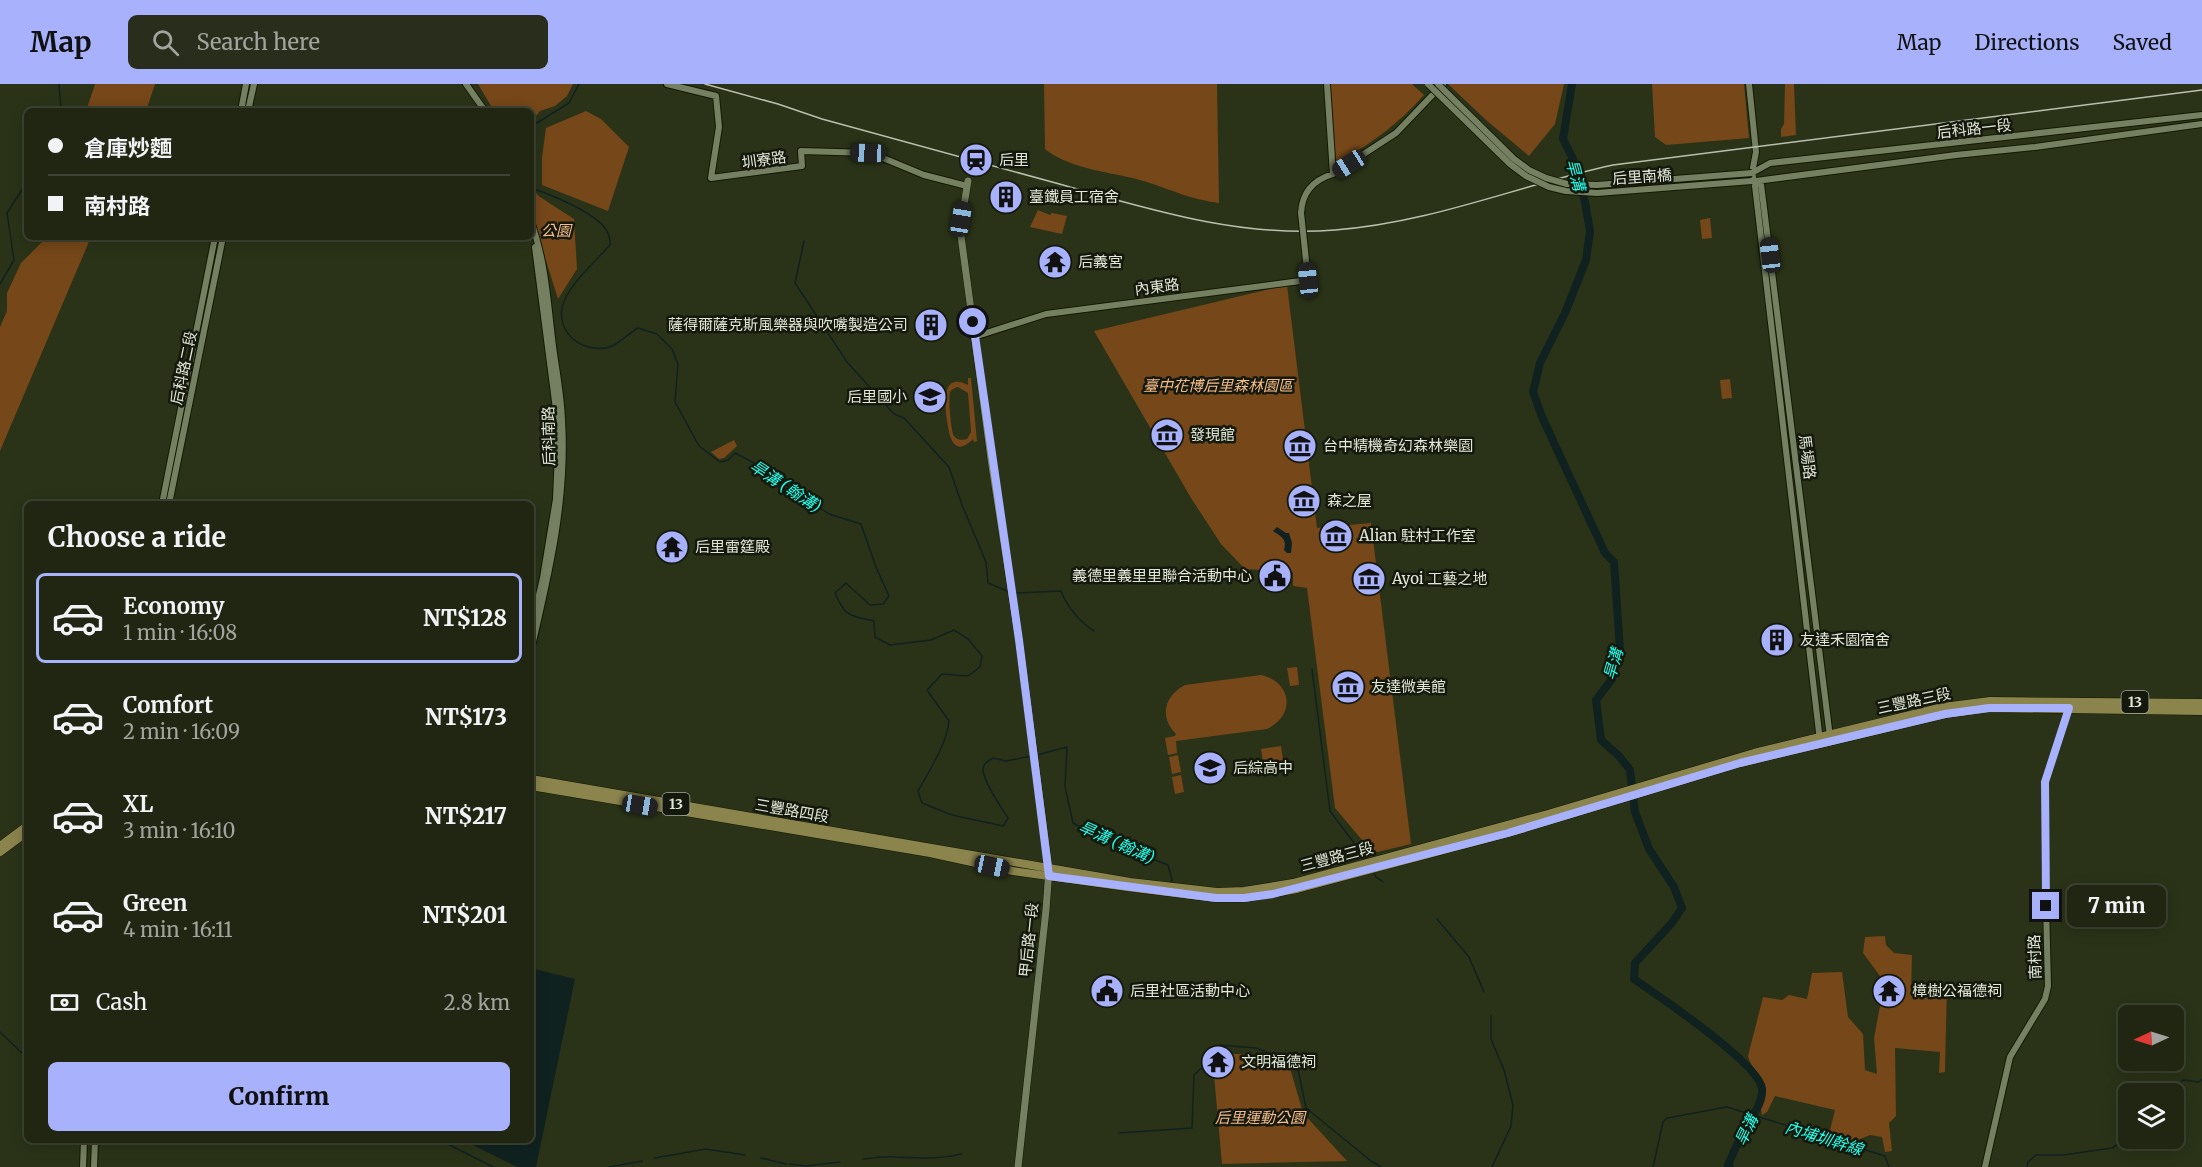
<!DOCTYPE html>
<meta charset="utf-8">
<style>
body{margin:0;font-family:Merriweather,"Noto Sans TC",serif;background:#282e1b;color:#f1f3f6;height:100vh;display:flex;flex-direction:column;font-size:22px;white-space:nowrap}
*{box-sizing:border-box;margin:0}
p{font-size:20px;color:#a2a59f}
.icon{flex:none;width:33px;height:33px;fill:none;stroke:currentColor;stroke-width:2;stroke-linecap:round;stroke-linejoin:round}
.map{position:relative;flex:1;overflow:hidden}
.drawer{position:absolute;left:24px;top:417px;width:510px;height:642px;display:flex;flex-direction:column;background:#202612;border-radius:9px;box-shadow:0 3px 15px #0003,0 0 0 2px #3d4332}
.drawer>*{flex:none}
.banner{position:absolute;left:24px;top:24px;width:510px;height:132px;border-radius:9px;box-shadow:0 3px 15px #0003,0 0 0 2px #3d4332;display:grid;align-content:center;height:132px;padding:0 24px;background:#202612}
.needle{width:39px;rotate:266deg}
.fabs{position:absolute;left:2118px;top:921px;display:grid;gap:12px}
.fabs a{display:grid;place-items:center;width:66px;height:66px;border-radius:9px;background:#202612;box-shadow:0 3px 15px #0003,0 0 0 2px #3d4332;font-size:30px}
.end{position:absolute;width:27px;height:27px;margin:-14px;border:8px solid #a7b1fc;background:#111;box-shadow:0 0 0 3px #111}
.from{border-radius:50%}
.bubble{position:absolute;height:42px;border-radius:9px;background:#202612;box-shadow:0 3px 15px #0003,0 0 0 2px #3d4332;font-size:20px;font-weight:800;line-height:42px;text-align:center}
.car{position:absolute;width:18px;height:36px;margin:-18px -9px;border-radius:8px;box-shadow:0 0 4px 2px #0007;background:linear-gradient(#222 24%,#8ab4d8 0 40%,#222 0 76%,#8ab4d8 0 86%,#222 0)}
.banner b{display:flex;align-items:center;gap:21px;height:57px;font-size:22px}
.banner b+b{border-top:2px solid #3d4332}
.banner i{width:15px;height:15px;background:#f1f3f6}
ul{padding:0;list-style:none}
li{display:flex;align-items:center;gap:18px;height:90px;margin:0 12px 9px;padding:0 12px;border:3px solid transparent;border-radius:9px}
li div{flex:1}
li b{display:block;font-size:22px}
li em{font-style:normal;font-weight:800}
li.current{border-color:#a7b1fc}
li>.icon{width:54px;height:54px;stroke-width:1.5}
h2{padding:0 24px;font-size:27px;line-height:72px}
.pay{display:flex;align-items:center;gap:15px;height:66px;padding:0 24px;font-size:22px}
.pay p{margin-inline-start:auto}
.primary-button{display:flex;gap:12px;margin-top:auto;padding:12px 24px}
.primary-button a{flex:1;height:69px;border-radius:9px;background:#a7b1fc;color:#111;font-size:24px;font-weight:800;line-height:69px;text-align:center}
header{display:flex;align-items:center;gap:36px;box-sizing:border-box;height:84px;padding:0 30px;background:#a7b1fc;color:#111}
header strong{font-size:28px}
nav{display:flex;gap:33px;margin-inline-start:auto;font-size:21px}
.search{width:420px;height:54px;background:#282e1b;display:flex;align-items:center;gap:15px;box-sizing:border-box;padding:0 21px;border-radius:9px;color:#a2a59f;font-size:22px}
.map>svg:first-child{display:block}
.green{fill:#754719;fill-rule:evenodd}
.water{fill:#102220}
.lines{fill:none;stroke-linecap:round;stroke-linejoin:round}
.stream{stroke:#102220;stroke-width:1.5}
.river{stroke:#102220;stroke-width:8}
.tertiary-casing{stroke:#131a02;stroke-width:8}
.secondary-casing{stroke:#131a02;stroke-width:8}
.primary-casing{stroke:#131a02;stroke-width:9}
.tertiary{stroke:#758062;stroke-width:6}
.secondary{stroke:#758062;stroke-width:7}
.primary{stroke:#8c844d;stroke-width:8}
.rail{stroke:#b9c1ae;stroke-width:1.5}
.tertiary-bridge-casing{stroke:#131a02;stroke-width:8;stroke-linecap:butt}
.tertiary-bridge{stroke:#758062;stroke-width:6}
.route{stroke:#a7b1fc;stroke-width:8}
.labels{text-anchor:middle;stroke-width:5;stroke-linejoin:round;paint-order:stroke}
.shield{fill:#15190d;stroke:#a3a99a;stroke-width:1.5}
.shield-label{font-size:14px;font-weight:bold;fill:#e0e7d6}
.street-label{font-size:15px;fill:#e0e7d6;stroke:#15190d}
.poi-label{font-size:15px;fill:#e0e7d6;stroke:#15190d;text-anchor:start}
.park-label{font-size:15px;font-style:italic;fill:#f7bd8a;stroke:#15190d}
.water-label{font-size:16px;font-style:italic;fill:#1bffed;stroke:#15190d}
</style>
<header>
<strong>Map</strong>
<div class="search"><svg class="icon" aria-label="search" viewBox="0 0 24 24"><circle cx="10" cy="10" r="6"/><path d="M15 15l6 6"/></svg>Search here</div>
<nav><a>Map</a><a>Directions</a><a>Saved</a></nav>
</header>
<div class="map">
<svg width="2202" height="1083" viewBox="0 0 2202 1083">
<rect width="100%" height="100%" fill="#2a3318"/>
<path class="green" d="M95,0H155L146,27H86Z
M478,0H573L567,12L555,22L540,27L531,38V27H494Z
M1044,0H1217L1219,119C1193,116 1171,106 1147,98C1115,88 1070,86 1045,65Z
M1330,0H1412L1424,11C1398,41 1369,60 1336,81Z
M1448,0H1564L1555,40L1529,72L1486,36Z
M1652,0H1744L1749,54L1666,61L1655,53Z
M1785,0H1794L1796,51L1781,53V45L1784,40Z
M586,27L601,35L629,63L608,127L542,101V73L546,44Z
M531,104L540,113L574,135L577,185L558,215L531,129Z
M1038,126L1050,131L1052,129L1067,132L1062,150L1030,143Z
M1710,134L1712,154L1702,155L1700,136Z
M47,153H91L0,367V243L7,227V209L21,179Z
M1287,201L1317,444L1371,439L1411,760L1373,769L1335,724L1307,504L1293,502V488L1245,485L1221,460L1191,414L1094,247Z
M968,294H971L977,357L974,358L973,355C950,378 948,343 946,329C945,313 944,289 968,301ZM958,303L968,309L971,348L967,355C962,356 958,357 954,352C951,348 948,313 950,308C952,305 955,304 958,303Z
M1730,295L1732,314L1722,315L1720,296Z
M734,356L737,362L724,374L719,375L711,368Z
M1297,583L1299,601L1290,602L1287,584Z
M1261,591C1292,598 1296,631 1267,645L1176,657L1177,669L1168,671L1165,654L1175,652L1176,650C1159,633 1164,612 1185,601Z
M1281,662L1284,682L1264,684L1261,665Z
M1178,671L1181,688L1172,690L1169,673Z
M1181,691L1184,708L1175,710L1172,693Z
M1885,852L1886,861L1894,869L1912,871L1911,911L1947,900L1945,988L1939,989L1940,968L1895,964L1896,1032L1889,1039L1892,1067L1885,1068L1882,1053L1870,1051L1853,1058L1829,1050L1835,1026L1775,1012L1767,1028L1762,1031L1759,1013L1766,1008C1766,993 1751,986 1748,972L1763,913L1782,916L1789,911L1807,915L1812,889L1842,888L1848,933L1863,950L1865,986L1877,990L1874,954L1880,922L1896,915L1895,908L1891,907L1863,869L1865,853Z
M1217,970C1246,970 1264,968 1290,984L1303,1029L1347,1077L1222,1080L1213,980Z"/>
<path class="water" d="M1277,443L1286,449H1289L1292,459L1291,469H1287L1284,466C1287,455 1282,453 1273,447Z
M531,884L575,895L536,1083H517L463,1056H531Z"/>
<g class="lines">
<path class="stream" d="M59,0L61,27
M531,55L532,42L569,19L579,0
M531,100L532,104C551,111 604,131 609,152C610,155 610,158 610,161C595,178 575,195 565,215C551,245 581,271 610,263C619,260 629,249 638,244L657,250L672,265L678,280L675,318L699,362L720,378L728,376L735,369L754,379L829,430L861,440L876,483L889,512L883,520L870,521L846,499L835,509C845,533 850,532 874,537L875,553L890,561L931,556L954,546L968,555L982,572L980,583L968,592L942,590L927,606L949,637C946,662 930,685 918,707L922,719L952,731L1003,742L1008,734C1001,723 982,696 983,684C984,679 989,676 993,674L1006,677L1032,672
M804,157L795,199L847,278L894,330L904,334L949,383L962,421L986,478L988,499L1007,507
M0,200L14,176L7,129L27,98
M1015,509L1061,507C1067,523 1080,538 1094,547
M1312,585L1330,727L1366,775
M1037,671L1067,663L1065,703L1073,739L1113,760L1168,781L1172,796L1170,799
M1373,787L1376,793L1383,798
M1437,835L1469,873L1484,908
M1491,932V955L1504,986L1513,1021L1511,1042L1492,1083
M0,948L27,974
M2174,1023L2176,1018L2177,1001L2183,996L2199,998L2202,995
M1119,1049L1192,1044L1194,991L1216,970L1220,961L1256,964L1297,980L1306,1024L1371,1077L1381,1083
M440,1056L493,1083
M655,1074L706,1065L745,1071
M761,1074L786,1080
M863,1075C874,1074 885,1072 896,1073C921,1074 937,1076 961,1070
M790,1080L805,1082L840,1078
M609,1083L642,1077
M1653,1083L1663,1038L1667,1034L1727,1023L1885,1072L1889,1083
M2027,1083L2028,1078L2036,1071H2063L2112,1064L2128,1054"/>
<path class="river" d="M1572,0L1563,55L1573,75L1585,118L1590,147L1586,176L1565,229L1540,279L1533,308L1542,333L1605,469L1614,478L1620,566L1612,595L1596,616L1601,656L1619,672L1630,686L1635,728L1649,765L1674,803L1682,824L1671,840L1635,879L1634,895C1657,911 1760,980 1762,1005C1763,1021 1750,1034 1743,1047C1738,1058 1733,1070 1728,1081L1730,1083"/>
<defs>
<path id="tertiary" d="M466,0L485,27
M667,0L716,12L719,43L711,94L802,82L801,67L871,69L924,91L967,102
M1327,0L1333,90
M1749,0L1756,68L1752,89L1755,102L1820,657
M241,27L246,0
M248,27L254,0
M1752,89L1770,79L2202,31
M1752,97L1761,100L1830,653
M1756,97L1956,71L2035,63L2202,40
M1301,129C1302,108 1313,96 1333,90L1396,49L1443,0
M531,137C545,177 547,212 552,254C555,281 561,308 562,336C567,414 549,490 531,566
M974,253L1046,230L1308,196L1304,157
M162,420L215,153
M169,420L223,153
M531,545L543,494L556,415L558,368L556,325L535,163
M83,1083L84,1056
M94,1083L95,1056
M1985,1083L2010,973L2045,915L2048,902L2045,780V698L2069,624"/>
<path id="secondary" d="M968,97L961,139V152L992,382L1019,556L1049,785L1046,826L1018,1083"/>
<path id="primary" d="M531,695L1130,798L1217,808L1244,807L1293,799L1548,730L1754,669L1943,623L1990,617L2202,619
M531,702L930,769L1013,787L1127,803L1216,814H1244L1297,805L1508,749L1740,679L1945,630L1989,624L2202,627
M0,762L27,742
M0,768L27,748"/>
</defs>
<use href="#tertiary" class="tertiary-casing"/>
<use href="#secondary" class="secondary-casing"/>
<use href="#primary" class="primary-casing"/>
<use href="#tertiary" class="tertiary"/>
<use href="#secondary" class="secondary"/>
<use href="#primary" class="primary"/>
<path class="rail" d="M705,0L778,20L822,35C902,57 982,79 1063,101C1152,126 1242,154 1335,146C1431,139 1520,101 1613,81L2202,6"/>
<defs>
<path id="tertiary-bridge" d="M1428,0L1510,80L1526,92L1549,103L1566,107L1597,109L1752,97
M1438,0L1514,75L1529,86L1546,94L1567,100L1597,101L1752,89
M1301,129L1304,157"/>
</defs>
<use href="#tertiary-bridge" class="tertiary-bridge-casing"/>
<use href="#tertiary-bridge" class="tertiary-bridge"/>
</g>
<g class="lines">
<path class="route" d="M973,238L1019,556L1049,792L1216,814H1244L1273,810L1508,749L1740,679L1945,630L1989,624H2069L2045,698L2046,822"/>
</g>
<defs>
<symbol id="station-disc" viewBox="-11 -11 22 22"><circle r="9.5" fill="#a7b1fc" stroke="#15190d"/><path d="M-3-6H3Q5-6 5-4V2Q5 4 3 4L4.5 6H3L1.5 4h-3L-3 6H-4.5L-3 4Q-5 4-5 2V-4Q-5-6-3-6ZM-3.5-4v3h7v-3ZM-3.5 1v1.5H-2V1ZM2 1v1.5H3.5V1Z" fill="#111"/></symbol>
<symbol id="building-disc" viewBox="-11 -11 22 22"><circle r="9.5" fill="#a7b1fc" stroke="#15190d"/><path d="M-4-6H4V6H1V3H-1V6H-4ZM-2.5-4.3h1.7v1.8h-1.7ZM.8-4.3h1.7v1.8H.8ZM-2.5-1h1.7V.8h-1.7ZM.8-1h1.7V.8H.8Z" fill="#111"/></symbol>
<symbol id="temple-disc" viewBox="-11 -11 22 22"><circle r="9.5" fill="#a7b1fc" stroke="#15190d"/><path d="M0-6L5-2H3V0L6.5 2.5H4V6H1.5V3h-3V6H-4V2.5H-6.5L-3 0V-2H-5Z" fill="#111"/></symbol>
<symbol id="school-disc" viewBox="-11 -11 22 22"><circle r="9.5" fill="#a7b1fc" stroke="#15190d"/><path d="M0-5L7-2L0 1L-7-2ZM-4 1L0 2.5L4 1V4Q0 6-4 4Z" fill="#111"/></symbol>
<symbol id="museum-disc" viewBox="-11 -11 22 22"><circle r="9.5" fill="#a7b1fc" stroke="#15190d"/><path d="M0-6L6-3V-2H-6V-3ZM-5-1h2V3h-2ZM-1-1h2V3h-2ZM3-1h2V3H3ZM-6 4H6V6H-6Z" fill="#111"/></symbol>
<symbol id="civic-disc" viewBox="-11 -11 22 22"><circle r="9.5" fill="#a7b1fc" stroke="#15190d"/><path d="M-.6-6.5H3V-4.5H.6V-3L4-1V1h2V6H-6V1h2V-1L-.6-3ZM-1.2 2.5V6h2.4V2.5Z" fill="#111"/></symbol>
</defs>
<g fill-rule="evenodd">
<use href="#station-disc" x="957" y="57" width="38" height="38"/>
<use href="#building-disc" x="987" y="94" width="38" height="38"/>
<use href="#temple-disc" x="1036" y="159" width="38" height="38"/>
<use href="#building-disc" x="912" y="222" width="38" height="38"/>
<use href="#school-disc" x="911" y="294" width="38" height="38"/>
<use href="#museum-disc" x="1148" y="332" width="38" height="38"/>
<use href="#museum-disc" x="1281" y="343" width="38" height="38"/>
<use href="#museum-disc" x="1285" y="398" width="38" height="38"/>
<use href="#museum-disc" x="1317" y="433" width="38" height="38"/>
<use href="#temple-disc" x="653" y="444" width="38" height="38"/>
<use href="#civic-disc" x="1256" y="473" width="38" height="38"/>
<use href="#museum-disc" x="1350" y="476" width="38" height="38"/>
<use href="#building-disc" x="1758" y="537" width="38" height="38"/>
<use href="#museum-disc" x="1329" y="584" width="38" height="38"/>
<use href="#school-disc" x="1191" y="665" width="38" height="38"/>
<use href="#civic-disc" x="1088" y="888" width="38" height="38"/>
<use href="#temple-disc" x="1870" y="888" width="38" height="38"/>
<use href="#temple-disc" x="1199" y="959" width="38" height="38"/>
</g>
<g class="labels">
<g class="shield">
<rect x="2121.5" y="607" width="27" height="22" rx="4.5"/>
<rect x="662.5" y="709" width="27" height="22" rx="4.5"/>
</g>
<g class="shield-label">
<text x="2135" y="623">13</text>
<text x="676" y="725">13</text>
</g>
<g class="street-label">
<text transform="translate(1974 45) rotate(-6)" y="5">后科路一段</text>
<text transform="translate(764 76) rotate(-8)" y="5">圳寮路</text>
<text transform="translate(1642 93) rotate(-4)" y="5">后里南橋</text>
<text transform="translate(1157 203) rotate(-7)" y="5">內東路</text>
<text transform="translate(184 284) rotate(-78)" y="5">后科路二段</text>
<text transform="translate(549 352) rotate(-91)" y="5">后科南路</text>
<text transform="translate(1807 373) rotate(83)" y="5">馬場路</text>
<text transform="translate(1914 617) rotate(-12)" y="5">三豐路三段</text>
<text transform="translate(792 727) rotate(10)" y="5">三豐路四段</text>
<text transform="translate(1337 773) rotate(-15)" y="5">三豐路三段</text>
<text transform="translate(1029 856) rotate(-84)" y="5">甲后路一段</text>
<text transform="translate(2035 873) rotate(-92)" y="5">南村路</text>
</g>
<g class="poi-label">
<text x="999" y="81">后里</text>
<text x="1029" y="118">臺鐵員工宿舍</text>
<text x="1078" y="183">后義宮</text>
<text x="908" y="246" text-anchor="end">薩得爾薩克斯風樂器與吹嘴製造公司</text>
<text x="907" y="318" text-anchor="end">后里國小</text>
<text x="1190" y="356">發現館</text>
<text x="1323" y="367">台中精機奇幻森林樂園</text>
<text x="1327" y="422">森之屋</text>
<text x="1359" y="457">Alian 駐村工作室</text>
<text x="695" y="468">后里雷筳殿</text>
<text x="1252" y="497" text-anchor="end">義德里義里里聯合活動中心</text>
<text x="1392" y="500">Ayoi 工藝之地</text>
<text x="1800" y="561">友達禾園宿舍</text>
<text x="1371" y="608">友達微美館</text>
<text x="1233" y="689">后綜高中</text>
<text x="1130" y="912">后里社區活動中心</text>
<text x="1912" y="912">樟樹公福德祠</text>
<text x="1241" y="983">文明福德祠</text>
</g>
<g class="park-label">
<text x="556" y="152">公園</text>
<text x="1218" y="307">臺中花博后里森林園區</text>
<text x="1260" y="1039">后里運動公園</text>
</g>
<g class="water-label">
<text transform="translate(1576 91) rotate(75)" y="6">旱溝</text>
<text transform="translate(786 402) rotate(33)" y="6">旱溝 (翰溝)</text>
<text transform="translate(1613 580) rotate(-74)" y="6">旱溝</text>
<text transform="translate(1117 758) rotate(24)" y="6">旱溝 (翰溝)</text>
<text transform="translate(1746 1046) rotate(-64)" y="6">旱溝</text>
<text transform="translate(1824 1054) rotate(17)" y="6">內埔圳幹線</text>
</g>
</g>
</svg>
<div class="fabs">
<a><svg class="needle" viewBox="-14 -14 28 28"><path d="M0-13l5 13h-10z" fill="#e53935"/><path d="M0 13l5-13h-10z" fill="#a2a59f"/></svg></a>
<a><svg class="icon" aria-label="layers" viewBox="0 0 24 24"><path d="M12 4l9 5-9 5-9-5zM3 14l9 5 9-5"/></svg></a>
</div>
<i class="end from" style="left:973px;top:238px"></i>
<i class="end" style="left:2046px;top:822px"></i>
<div class="bubble" style="left:2067px;top:801px;width:99px">7 min</div>
<i class="car" style="left:868px;top:69px;rotate:272deg"></i>
<i class="car" style="left:1349px;top:80px;rotate:238deg"></i>
<i class="car" style="left:961px;top:135px;rotate:9deg"></i>
<i class="car" style="left:1770px;top:171px;rotate:353deg"></i>
<i class="car" style="left:1308px;top:196px;rotate:354deg"></i>
<i class="car" style="left:640px;top:721px;rotate:99deg"></i>
<i class="car" style="left:992px;top:782px;rotate:102deg"></i>
<div class="banner">
<b><i class="from"></i>倉庫炒麵</b>
<b><i></i>南村路</b>
</div>
<section class="drawer">
<h2>Choose a ride</h2>
<ul>
<li class="current"><svg class="icon" aria-label="car" viewBox="0 0 24 24"><path d="M5 17H2v-5l4-1 3-4h7l3 4 3 1v5h-3M9 17h6M6 11h13"/><circle cx="7" cy="17" r="2"/><circle cx="17" cy="17" r="2"/></svg><div><b>Economy</b><p>1 min · 16:08</p></div><em>NT$128</em></li>
<li><svg class="icon" aria-label="car" viewBox="0 0 24 24"><path d="M5 17H2v-5l4-1 3-4h7l3 4 3 1v5h-3M9 17h6M6 11h13"/><circle cx="7" cy="17" r="2"/><circle cx="17" cy="17" r="2"/></svg><div><b>Comfort</b><p>2 min · 16:09</p></div><em>NT$173</em></li>
<li><svg class="icon" aria-label="car" viewBox="0 0 24 24"><path d="M5 17H2v-5l4-1 3-4h7l3 4 3 1v5h-3M9 17h6M6 11h13"/><circle cx="7" cy="17" r="2"/><circle cx="17" cy="17" r="2"/></svg><div><b>XL</b><p>3 min · 16:10</p></div><em>NT$217</em></li>
<li><svg class="icon" aria-label="car" viewBox="0 0 24 24"><path d="M5 17H2v-5l4-1 3-4h7l3 4 3 1v5h-3M9 17h6M6 11h13"/><circle cx="7" cy="17" r="2"/><circle cx="17" cy="17" r="2"/></svg><div><b>Green</b><p>4 min · 16:11</p></div><em>NT$201</em></li>
</ul>
<div class="pay"><svg class="icon" aria-label="cash" viewBox="0 0 24 24"><path d="M3 7h18v10H3z"/><circle cx="12" cy="12" r="2"/></svg>Cash<p>2.8 km</p></div>
<div class="primary-button"><a>Confirm</a></div>
</section>
</div>
